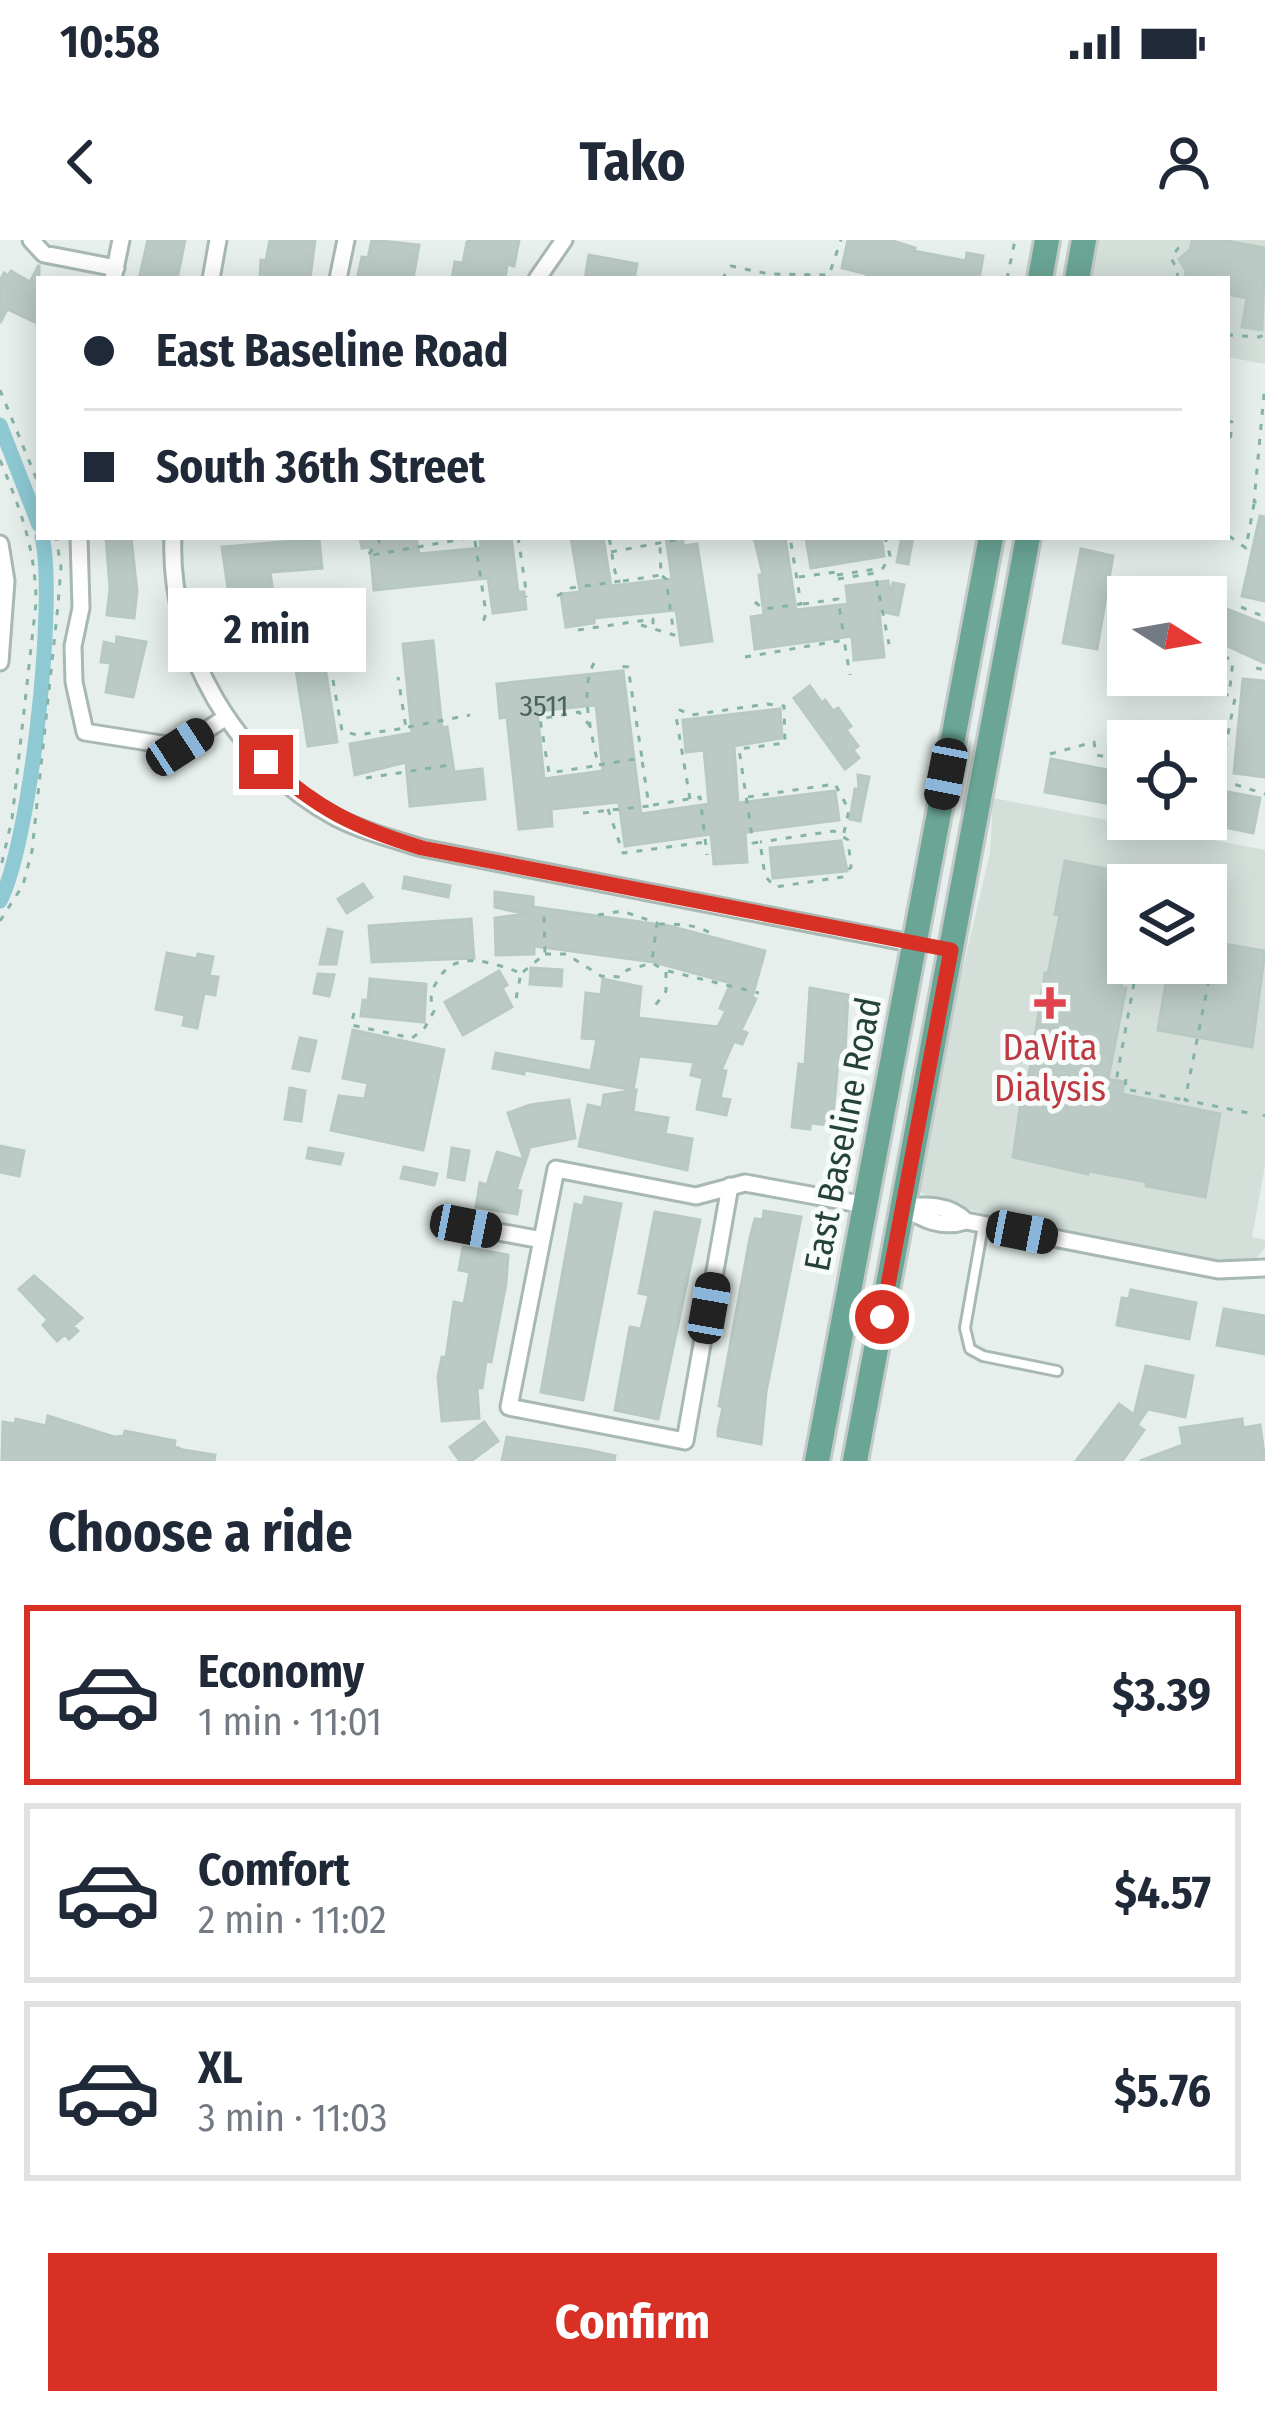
<!DOCTYPE html>
<meta charset="utf-8">
<style>
body{margin:0;font-family:"Fira Sans Condensed",sans-serif;background:#f6f6f7;color:#1f2937;height:100vh;display:flex;flex-direction:column;font-size:45px;white-space:nowrap}
*{box-sizing:border-box;margin:0}
p{font-size:39px;color:#747a83}
.icon{flex:none;width:66px;height:66px;fill:none;stroke:currentColor;stroke-width:2;stroke-linecap:round;stroke-linejoin:round}
.map{position:relative;height:1221px;overflow:hidden}
.panel{display:flex;flex-direction:column;background:#fff;flex:1}
.panel>*{flex:none}
.banner{position:absolute;left:36px;top:36px;width:1194px;height:264px;border-radius:0px;box-shadow:0 6px 30px #0003;display:grid;align-content:center;height:264px;padding:0 48px;background:#fff}
.needle{width:78px;rotate:101deg}
.tools{position:absolute;left:1107px;top:336px;display:grid;gap:24px}
.tools a{display:grid;place-items:center;width:120px;height:120px;border-radius:0px;background:#fff;box-shadow:0 6px 30px #0003;font-size:60px}
.end{position:absolute;width:54px;height:54px;margin:-27px;border:15px solid #d93025;background:#fff;box-shadow:0 0 0 6px #fff}
.from{border-radius:50%}
.bubble{position:absolute;height:84px;border-radius:0px;background:#fff;box-shadow:0 6px 30px #0003;font-size:39px;font-weight:700;line-height:84px;text-align:center}
.car{position:absolute;width:36px;height:72px;margin:-36px -18px;border-radius:15px;box-shadow:0 0 9px 3px #0007;background:linear-gradient(#222 24%,#8ab4d8 0 40%,#222 0 76%,#8ab4d8 0 86%,#222 0)}
.banner b{display:flex;align-items:center;gap:42px;height:114px;font-size:45px}
.banner b+b{border-top:3px solid #e0e1e3}
.banner i{width:30px;height:30px;background:#1f2937}
ul{padding:0;list-style:none}
li{display:flex;align-items:center;gap:36px;height:180px;margin:0 24px 18px;padding:0 24px;border:6px solid #e0e1e3;border-radius:0px}
li div{flex:1}
li b{display:block;font-size:45px}
li em{font-style:normal;font-weight:700}
li.selected{border-color:#d93025}
li>.icon{width:108px;height:108px;stroke-width:1.5}
h2{padding:0 48px;font-size:54px;line-height:144px}
.primary-button{display:flex;gap:24px;margin-top:auto;padding:24px 48px}
.primary-button a{flex:1;height:138px;border-radius:0px;background:#d93025;color:#fff;font-size:48px;font-weight:700;line-height:138px;text-align:center}
.status{display:flex;justify-content:space-between;align-items:center;height:84px;padding:0 60px;background:#fff;direction:ltr}
.status svg{height:33px;fill:currentColor}
header{display:flex;justify-content:space-between;align-items:center;height:156px;padding:0 48px;background:#fff;font-size:54px;font-weight:700}
.map>svg:first-child{display:block}
.built{fill:#d4dfda;fill-rule:evenodd}
.lines{fill:none;stroke-linecap:round;stroke-linejoin:round}
.canal{stroke:#8ec9d4;stroke-width:15}
.building{fill:#bbcac4;stroke:#b8c9c2;stroke-width:3;fill-rule:evenodd}
.service-casing{stroke:#a8b8b2;stroke-width:14}
.minor-casing{stroke:#a8b8b2;stroke-width:21}
.primary-casing{stroke:#c2cac8;stroke-width:30}
.path{stroke:#86b3a5;stroke-width:3;stroke-dasharray:6 9;stroke-linecap:butt}
.service{stroke:#fff;stroke-width:8}
.minor{stroke:#fff;stroke-width:15}
.primary{stroke:#6aa596;stroke-width:24}
.route{stroke:#d93025;stroke-width:15}
.health-dot{fill:#e0444e;stroke:#f7fbf9;stroke-width:4.5}
.labels{text-anchor:middle;stroke-width:10;stroke-linejoin:round;paint-order:stroke}
.number-label{font-size:30px;fill:#4a645c}
.health-label{font-size:36px;fill:#be3a42;stroke:#f7fbf9}
.street-label{font-size:36px;fill:#24423a;stroke:#f7fbf9}
</style>
<div class="status"><b>10:58</b><svg viewBox="0 0 49 12"><path d="M0 12V9h3v3zM5 12V6h3v6zM10 12V3h3v9zM15 12V0h3v12zM26 1h20v11H26zM47 4h2v5h-2z"/></svg></div>
<header><svg class="icon" aria-label="back" viewBox="0 0 24 24"><path d="M15 5l-7 7 7 7"/></svg>Tako<svg class="icon" aria-label="person" viewBox="0 0 24 24"><circle cx="12" cy="8" r="4"/><path d="M4 21q1-7 8-7t8 7"/></svg></header>
<div class="map">
<svg width="1265" height="1221" viewBox="0 0 1265 1221">
<rect width="100%" height="100%" fill="#e6efeb"/>
<path class="built" d="M1098,0H1265V124L1227,117V39H1090Z
M993,558L1265,610V926L1252,997L1265,1000V1008L1252,1023L1237,1025L1008,980L930,959L922,953L919,946L955,761L990,613ZM1128,645H1206V723H1128Z"/>
<g class="lines">
<path class="canal" d="M0,185L39,285
M0,661C30,604 57,361 42,297"/>
</g>
<path class="building" d="M148,0H185L177,39H139Z
M270,0H315L310,39H260L261,20L266,21Z
M372,0L419,5L413,39L358,35L362,17L368,18Z
M471,0H519L514,26L507,24L505,39H452L455,22L463,23L467,2Z
M848,0H890L915,8L914,11L966,21L967,13L983,16L979,39H865L867,34L842,28Z
M1192,0H1222L1265,8L1262,90L1242,87L1247,58L1227,54V39H1185L1186,31L1179,19L1190,10Z
M589,15L637,24L634,39H585Z
M39,25V75L35,82L7,69L0,83V41L4,33L8,36L11,31L30,42Z
M1260,276L1265,277V361L1242,356Z
M106,297H131L137,351L134,378L107,375L110,349Z
M360,297H416L419,314L481,308L480,297H511L518,352H524L526,369L493,373L488,338L374,350L370,307L362,308Z
M571,297H603L611,346L672,339L666,297H683V306L697,304L712,401L681,405L676,370L594,378V383L566,387L561,354L580,352Z
M754,297H785L796,370L848,364L846,346L888,341L891,356L893,343L904,345L898,375L879,371L884,417L854,420L852,396L755,409L751,377L764,375L759,335H763Z
M881,297L884,316L811,328L806,298Z
M902,297H913L908,324L897,322Z
M319,299L322,328L270,332L276,372L344,362L348,411L323,414L337,502L308,506L295,423L252,428L246,387L234,389L222,307Z
M1081,309L1113,316L1097,409L1063,403Z
M1206,361L1265,384V423L1206,396Z
M117,397L146,402L133,457L106,452L111,423L101,422L104,402L116,405Z
M433,401L442,488L447,487L454,532L482,529L485,559L410,566L406,522L355,535L350,504L412,493L403,404Z
M623,431L641,574L709,564L704,510L686,512L683,480L780,469L782,498L734,506L738,563L835,551L839,580L751,591L745,593L747,622L714,624L711,594L625,606L619,562L551,569L552,586L519,589L507,477L500,478L497,444ZM596,465L603,531L544,539L537,471Z
M1243,439L1265,441V537L1234,533Z
M810,446L822,463L825,460L833,471L838,468L851,486L846,490L858,506L853,510L859,518L845,529L794,458Z
M1051,519L1128,534V567L1045,552Z
M858,535L869,537L860,581L850,579L855,549H859Z
M1206,548L1260,558L1253,593L1206,583Z
M841,601L847,631L773,638L770,608Z
M1065,621L1163,640L1162,645H1128V709L1121,747L1126,748L1108,839L1124,842L1122,854L1220,874L1205,957L1146,946L1147,942L1089,931L1088,934L1013,917L1024,841L1028,842L1045,733L1048,734L1060,675L1055,674Z
M405,637L450,646L448,657L403,648Z
M363,644L372,657L347,673L338,659Z
M495,652L533,657V667L669,686L765,711L752,757L756,759L741,790L747,793L742,804L734,801L721,830L726,831L720,858L730,860L726,875L697,869L703,838L691,835L694,822L639,816L633,850L525,830L524,834L493,828L496,813L591,831L597,799L582,798L586,753L601,755L603,739L641,747L638,778L718,787L726,771L720,768L731,743L654,722L534,706V714L496,715L495,678L526,674L495,667Z
M471,679L474,718L372,722L369,686Z
M328,689L342,692L336,724H320Z
M1206,701L1265,711L1252,807L1158,790L1168,731L1206,738Z
M167,713L197,719L198,714L213,717L209,736L218,737L215,755L204,753L197,788L183,785L185,775L156,769Z
M531,728L562,730L561,746L530,744Z
M499,731L507,745L502,748L512,767L463,795L445,762Z
M318,734L334,735L329,756L314,753Z
M370,739L426,744L424,782L361,776L363,760L368,761Z
M810,748L848,755L845,812H839L832,885L810,883V889L792,887L799,824L805,825Z
M353,790L444,810L423,910L331,890L339,856L365,859L368,843L343,838Z
M300,798L316,801L309,831L293,828Z
M290,848L305,851L301,881L285,879Z
M636,850L633,872L668,878L665,894L692,899L687,930L579,906L588,865L602,868L604,855Z
M569,860L575,898L530,907L516,950L521,951L517,974L476,967L480,943L487,945L497,912L524,920L508,873L530,865Z
M0,906L24,911L19,936L0,932Z
M309,908L343,914L340,924L307,918Z
M452,908L469,911L464,940L448,937Z
M404,927L437,934L434,945L401,938Z
M585,957L621,964L583,1160L541,1152L575,964L583,966Z
M764,971L801,977L766,1152L761,1204L718,1196V1191L723,1167L719,1166L750,998L755,979L763,980Z
M655,972L700,980L658,1179L615,1170L630,1087L641,1089L649,1055L639,1053Z
M463,1007L508,1015L506,1043L491,1122L486,1121L482,1148L477,1147L479,1178L442,1181L438,1137L442,1117L446,1118L454,1062L464,1064L470,1032L459,1030Z
M34,1036L82,1078L73,1086L78,1091L69,1099L65,1094L57,1101L43,1085L48,1080L19,1049Z
M1131,1050L1196,1063L1189,1099L1117,1085L1122,1058L1129,1059Z
M1224,1069L1265,1076V1114L1217,1105Z
M1146,1126L1193,1136L1185,1177L1148,1169L1137,1185L1144,1190L1122,1221H1076L1119,1164L1134,1175Z
M48,1176L114,1197L124,1196L125,1191L175,1201L174,1206L183,1210L215,1215L214,1221H2L3,1182L15,1184L16,1179L46,1186Z
M1242,1179L1243,1188L1260,1185L1265,1221H1140L1183,1205L1180,1188Z
M484,1182L498,1201L471,1221H460L450,1207Z
M507,1197L588,1210L615,1216L614,1221H502Z"/>
<g class="lines">
<defs>
<path id="service" d="M983,986L965,1088L970,1109L983,1116L1057,1131"/>
<path id="minor" d="M31,0L44,14L116,28
M113,39L121,0
M211,39L218,0
M338,39L346,0
M537,39L564,0
M79,297L81,368L73,406L74,442L85,492L180,507L225,478
M173,297C168,409 237,524 335,577C363,591 392,599 422,608L915,704
M0,304L6,341L0,422
M730,946L685,1201L509,1167L556,929L696,956L745,943L865,965
M903,967C923,979 941,989 966,981L1218,1030L1265,1028
M903,967C926,965 949,964 966,981
M466,986L542,1000"/>
<path id="primary" d="M1040,39L1047,0
M1077,39L1084,0
M817,1221L991,297
M855,1221L1028,297"/>
</defs>
<use href="#service" class="service-casing"/>
<use href="#minor" class="minor-casing"/>
<use href="#primary" class="primary-casing"/>
<path class="path" d="M722,39L731,26L769,34L829,35L841,0
M1007,39L1015,0
M1177,39L1178,31L1171,18L1184,0
M1227,95L1260,97L1265,93
M0,150L39,245
M1264,154L1254,262H1265
M1227,181L1232,182L1230,203
M0,220C20,268 36,310 36,363L12,579L0,631
M1229,296L1246,308L1254,264
M378,297L379,302L367,316L474,297
M518,297L527,357
M475,301L486,373L481,389
M611,312L691,297
M837,335L883,328L890,316L885,297
M799,337L837,332
M838,339L875,333L889,404
M623,341L661,335L660,306
M557,356L571,348L621,341L615,332L609,297
M1182,357L1209,338
M755,362L763,369L801,364L790,297
M803,364L838,359L844,397
M1241,367L1265,377
M641,385L674,395L666,339L661,335
M578,390L653,379V387
M745,417L844,400L850,435
M594,423C579,452 592,493 598,525L642,518L628,427L616,426
M1256,428L1265,430
M1116,435L1136,439
M1138,435V439L1229,455L1233,421L1206,406
M333,440L342,491L357,495L406,488L398,437
M590,486L579,472L540,479L549,533L594,526
M408,487L470,475
M1050,514L1094,502L1096,515L1128,521
M1206,537L1219,540L1235,458L1230,456
M366,538L450,525
M1221,540L1265,554
M748,557L835,544L849,570L843,597
M690,559L676,476L680,470L691,475L767,464L784,466L785,503L739,509L753,603L760,602L765,636L775,647L842,637L851,627L848,600L834,591L760,602
M653,565L700,557L707,615
M608,569L623,613L705,602
M583,573L649,566L642,520
M598,675L622,671L657,683L652,721
M0,681L23,645L32,611L58,365L61,327L56,297
M659,684C677,684 702,684 715,697
M545,714H566L601,736L622,737L627,730L652,723L666,731V751L651,771
M668,731L759,753
M523,732L545,714L544,675
M1209,740L1185,860L1249,873
M1134,743L1117,836L1126,838L1125,849L1184,860
M354,773L351,785L412,798L424,789L434,771C430,760 430,753 436,743C454,707 492,723 521,733L516,759
M1263,875L1265,876"/>
<use href="#service" class="service"/>
<use href="#minor" class="minor"/>
<use href="#primary" class="primary"/>
</g>
<g class="lines">
<path class="route" d="M266,522C317,569 356,588 422,608L951,710L882,1077"/>
</g>
<path class="health-dot" d="M1044 745h12v12h12v12h-12v12h-12v-12h-12v-12h12z"/>
<g class="labels">
<g class="number-label">
<text x="544" y="476">3511</text>
</g>
<g class="health-label">
<text x="1050" y="820">DaVita<tspan x="1050" dy="41">Dialysis</tspan></text>
</g>
<g class="street-label">
<text transform="translate(842 894) rotate(-79)" y="13">East Baseline Road</text>
</g>
</g>
</svg>
<div class="tools">
<a><svg class="needle" viewBox="-14 -14 28 28"><path d="M0-13l5 13h-10z" fill="#e53935"/><path d="M0 13l5-13h-10z" fill="#747a83"/></svg></a>
<a><svg class="icon" aria-label="locate" viewBox="0 0 24 24"><circle cx="12" cy="12" r="6"/><path d="M12 2v4M12 18v4M2 12h4M18 12h4"/></svg></a>
<a><svg class="icon" aria-label="layers" viewBox="0 0 24 24"><path d="M12 4l9 5-9 5-9-5zM3 14l9 5 9-5"/></svg></a>
</div>
<i class="end from" style="left:882px;top:1077px"></i>
<i class="end" style="left:266px;top:522px"></i>
<div class="bubble" style="left:168px;top:348px;width:198px">2 min</div>
<i class="car" style="left:180px;top:507px;rotate:57deg"></i>
<i class="car" style="left:946px;top:534px;rotate:191deg"></i>
<i class="car" style="left:466px;top:986px;rotate:101deg"></i>
<i class="car" style="left:1022px;top:992px;rotate:101deg"></i>
<i class="car" style="left:709px;top:1068px;rotate:10deg"></i>
<div class="banner">
<b><i class="from"></i>East Baseline Road</b>
<b><i></i>South 36th Street</b>
</div>
</div>
<section class="panel">
<h2>Choose a ride</h2>
<ul>
<li class="selected"><svg class="icon" aria-label="car" viewBox="0 0 24 24"><path d="M5 17H2v-5l4-1 3-4h7l3 4 3 1v5h-3M9 17h6M6 11h13"/><circle cx="7" cy="17" r="2"/><circle cx="17" cy="17" r="2"/></svg><div><b>Economy</b><p>1 min · 11:01</p></div><em>$3.39</em></li>
<li><svg class="icon" aria-label="car" viewBox="0 0 24 24"><path d="M5 17H2v-5l4-1 3-4h7l3 4 3 1v5h-3M9 17h6M6 11h13"/><circle cx="7" cy="17" r="2"/><circle cx="17" cy="17" r="2"/></svg><div><b>Comfort</b><p>2 min · 11:02</p></div><em>$4.57</em></li>
<li><svg class="icon" aria-label="car" viewBox="0 0 24 24"><path d="M5 17H2v-5l4-1 3-4h7l3 4 3 1v5h-3M9 17h6M6 11h13"/><circle cx="7" cy="17" r="2"/><circle cx="17" cy="17" r="2"/></svg><div><b>XL</b><p>3 min · 11:03</p></div><em>$5.76</em></li>
</ul>
<div class="primary-button"><a>Confirm</a></div>
</section>
